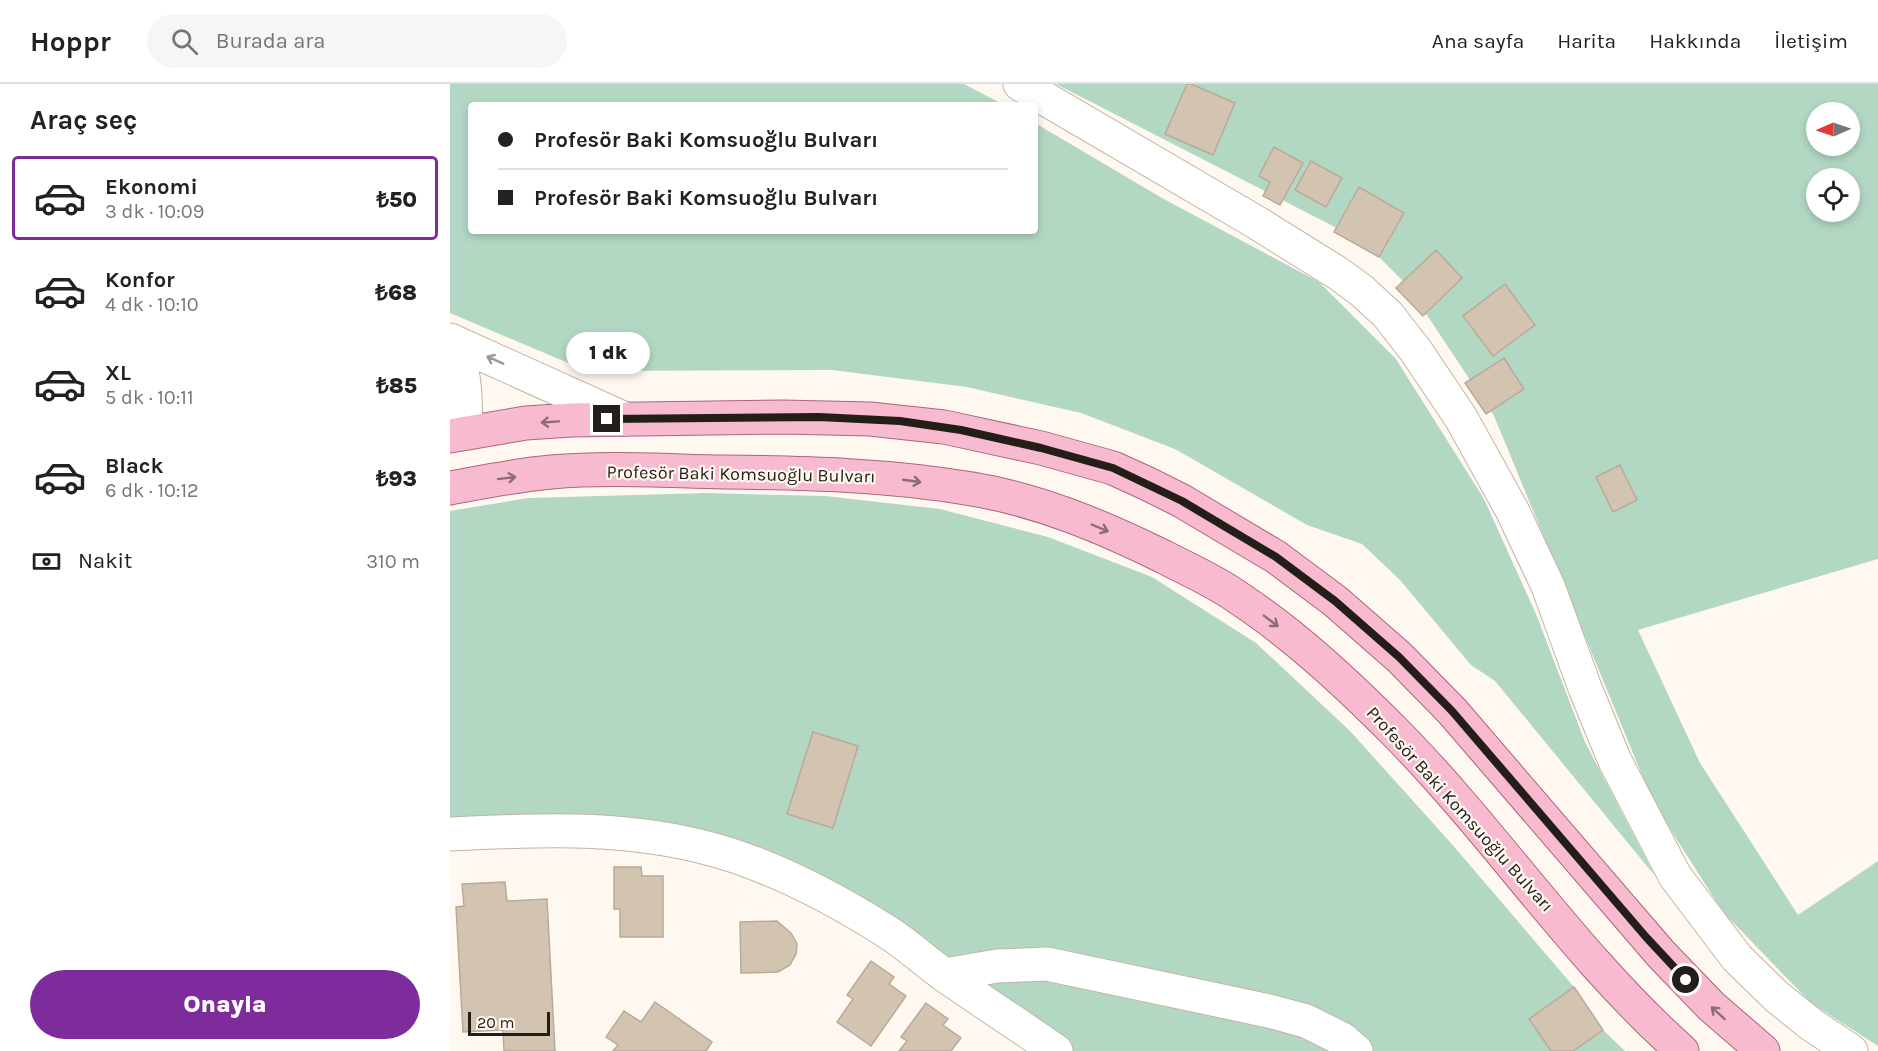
<!DOCTYPE html>
<html lang="tr">
<meta charset="utf-8">
<style>
body{margin:0;font-family:Karla,sans-serif;background:#f6f6f6;color:#222;height:100vh;display:flex;flex-direction:column;font-size:22px;white-space:nowrap}
*{box-sizing:border-box;margin:0}
p{font-size:20px;color:#767676}
.icon{flex:none;width:33px;height:33px;fill:none;stroke:currentColor;stroke-width:2;stroke-linecap:round;stroke-linejoin:round}
.map{position:relative;flex:1;overflow:hidden}
.panel{display:flex;flex-direction:column;background:#fff;width:450px}
.panel>*{flex:none}
.guide{position:absolute;left:18px;top:18px;width:570px;height:132px;border-radius:6px;box-shadow:0 3px 9px #0003;display:grid;align-content:center;height:132px;padding:0 30px;background:#fff}
.needle{width:39px;rotate:268deg}
.buttons{position:absolute;left:1356px;top:18px;display:grid;gap:12px}
.buttons a{display:grid;place-items:center;width:54px;height:54px;border-radius:50%;background:#fff;box-shadow:0 3px 9px #0003;font-size:30px}
.scale{position:absolute;left:18px;bottom:15px;width:82px;box-sizing:border-box;padding-left:6px;border:3px solid #241e18;border-top:0;font-size:16px;line-height:21px;white-space:nowrap;color:#241e18;-webkit-text-stroke:4px #fff8f1;paint-order:stroke}
.end{position:absolute;width:27px;height:27px;margin:-14px;border:8px solid #241e18;background:#fff;box-shadow:0 0 0 3px #fff}
.from{border-radius:50%}
.bubble{position:absolute;height:42px;border-radius:21px;background:#fff;box-shadow:0 3px 9px #0003;font-size:20px;font-weight:800;line-height:42px;text-align:center}
.guide b{display:flex;align-items:center;gap:21px;height:57px;font-size:22px}
.guide b+b{border-top:2px solid #e0e0e0}
.guide i{width:15px;height:15px;background:#222}
ul{padding:0;list-style:none}
li{display:flex;align-items:center;gap:18px;height:84px;margin:0 12px 9px;padding:0 18px;border:3px solid transparent;border-radius:6px}
li div{flex:1}
li b{display:block;font-size:22px}
li em{font-style:normal;font-weight:800}
li.active{border-color:#7e2b9b}
li>.icon{width:54px;height:54px;stroke-width:1.5}
h2{padding:0 30px;font-size:27px;line-height:72px}
.pay{display:flex;align-items:center;gap:15px;height:66px;padding:0 30px;font-size:22px}
.pay p{margin-inline-start:auto}
.action{display:flex;gap:12px;margin-top:auto;padding:12px 30px}
.action a{flex:1;height:69px;border-radius:36px;background:#7e2b9b;color:#fff;font-size:24px;font-weight:800;line-height:69px;text-align:center}
header{display:flex;align-items:center;gap:36px;box-sizing:border-box;height:84px;padding:0 30px;background:#fff;border-bottom:2px solid #e0e0e0}
header strong{font-size:28px}
nav{display:flex;gap:33px;margin-inline-start:auto;font-size:21px}
.search{width:420px;height:54px;background:#f6f6f6;display:flex;align-items:center;gap:15px;box-sizing:border-box;padding:0 21px;border-radius:33px;color:#767676;font-size:22px}
main{display:flex;flex:1;min-height:0}
.map>svg:first-child{display:block}
.green{fill:#b2d8c4;fill-rule:evenodd}
.building{fill:#d3c4b1;stroke:#b9aa98;stroke-width:1.5}
.lines{fill:none;stroke-linecap:round;stroke-linejoin:round}
.minor-casing{stroke:#c3b4a2;stroke-width:35}
.major-casing{stroke:#aa667a;stroke-width:35}
.minor{stroke:#fff;stroke-width:33}
.major{stroke:#f7bacf;stroke-width:33}
.oneway{stroke:#9c9a97}
.oneway2{stroke:#8e6c74}
.route{stroke:#241e18;stroke-width:8}
.labels{text-anchor:middle;stroke-width:4.5;stroke-linejoin:round;paint-order:stroke}
.street-label{font-size:18px;fill:#241e18;stroke:#fff8f1}
</style>
<header>
<strong>Hoppr</strong>
<div class="search"><svg class="icon" aria-label="search" viewBox="0 0 24 24"><circle cx="10" cy="10" r="6"/><path d="M15 15l6 6"/></svg>Burada ara</div>
<nav><a>Ana sayfa</a><a>Harita</a><a>Hakkında</a><a>İletişim</a></nav>
</header>
<main>
<section class="panel">
<h2>Araç seç</h2>
<ul>
<li class="active"><svg class="icon" aria-label="car" viewBox="0 0 24 24"><path d="M5 17H2v-5l4-1 3-4h7l3 4 3 1v5h-3M9 17h6M6 11h13"/><circle cx="7" cy="17" r="2"/><circle cx="17" cy="17" r="2"/></svg><div><b>Ekonomi</b><p>3 dk · 10:09</p></div><em>₺50</em></li>
<li><svg class="icon" aria-label="car" viewBox="0 0 24 24"><path d="M5 17H2v-5l4-1 3-4h7l3 4 3 1v5h-3M9 17h6M6 11h13"/><circle cx="7" cy="17" r="2"/><circle cx="17" cy="17" r="2"/></svg><div><b>Konfor</b><p>4 dk · 10:10</p></div><em>₺68</em></li>
<li><svg class="icon" aria-label="car" viewBox="0 0 24 24"><path d="M5 17H2v-5l4-1 3-4h7l3 4 3 1v5h-3M9 17h6M6 11h13"/><circle cx="7" cy="17" r="2"/><circle cx="17" cy="17" r="2"/></svg><div><b>XL</b><p>5 dk · 10:11</p></div><em>₺85</em></li>
<li><svg class="icon" aria-label="car" viewBox="0 0 24 24"><path d="M5 17H2v-5l4-1 3-4h7l3 4 3 1v5h-3M9 17h6M6 11h13"/><circle cx="7" cy="17" r="2"/><circle cx="17" cy="17" r="2"/></svg><div><b>Black</b><p>6 dk · 10:12</p></div><em>₺93</em></li>
</ul>
<div class="pay"><svg class="icon" aria-label="cash" viewBox="0 0 24 24"><path d="M3 7h18v10H3z"/><circle cx="12" cy="12" r="2"/></svg>Nakit<p>310 m</p></div>
<div class="action"><a>Onayla</a></div>
</section>
<div class="map">
<svg width="1428" height="967" viewBox="0 0 1428 967">
<rect width="100%" height="100%" fill="#fff8f1"/>
<path class="green" d="M0,0H514L554,21H21V147H585V39L712,114L869,198L946,275L1034,415L1086,530L1135,658L1205,792L1045,597L1021,581L950,496L912,460L857,441L725,365L631,329L517,303L382,286L137,287L0,229Z
M606,0H1428V475L1188,546L1250,679L1348,831L1428,777V962L1361,919L1273,828L1204,720L1044,332L957,201L914,158ZM1366,28H1400V62H1366ZM1366,94H1400V128H1366Z
M256,409L375,412L490,425L598,453L702,493L806,559L900,647L1000,758L1124,903L1153,946L1175,967H606L299,777L0,750V427L78,414Z"/>
<path class="building" d="M737,0H741L785,19L763,71L715,50Z
M824,63L853,79L830,121L813,112L820,98L809,92Z
M861,77L892,94L876,123L845,106Z
M909,103L954,129L929,173L884,148Z
M986,166L1012,194L973,232L946,204Z
M1055,200L1085,241L1043,272L1013,232Z
M1054,274L1074,305L1036,330L1015,299Z
M1170,381L1187,416L1163,428L1146,393Z
M363,648L408,662L383,744L337,730Z
M164,783H191L192,792H213V853H170V825H164Z
M55,798L57,817L97,815L105,967H54L53,946L13,948L6,823L14,822L12,800Z
M327,837L341,849L347,860L346,870L340,881L328,888L291,889L290,838Z
M421,877L444,893L439,900L456,912L421,962L387,938L403,915L397,911Z
M1124,903L1153,946L1123,967H1101L1079,935Z
M205,918L262,958L256,967H163L168,961L156,953L174,927L191,938Z
M476,919L498,935L493,941L511,954L501,967H449L457,957L451,953Z"/>
<g class="lines">
<defs>
<path id="minor" d="M570,0L804,137L889,190L912,207L938,231L966,267L1011,334L1062,426L1098,502L1135,604L1165,677L1225,792L1287,874L1327,913L1362,941L1401,967
M0,256L175,335
M0,262C18,280 15,325 16,349
M0,750C83,746 168,742 249,762C317,778 381,812 439,849C459,862 477,879 497,893C533,918 570,942 606,967
M495,891L547,882L597,880L819,927L856,937L892,955L906,967"/>
<path id="major" d="M0,352L76,339L121,336L333,333L420,335L494,343L591,364L663,384L698,400L732,417L826,473L885,517L949,573L1002,627L1211,870L1261,922L1313,967
M0,404C33,398 67,391 101,388C159,383 217,387 275,388C358,389 440,391 522,405C589,416 653,443 714,473C739,486 767,498 790,515C846,552 897,600 945,648C1045,749 1125,872 1232,967"/>
</defs>
<use href="#minor" class="minor-casing"/>
<use href="#major" class="major-casing"/>
<use href="#minor" class="minor"/>
<use href="#major" class="major"/>
</g>
<defs><path id="oneway-shaft" d="M-6 0H5M1.5-3L5.5 0L1.5 3" fill="none" stroke-width="1.6" stroke-linecap="round" stroke-linejoin="round" transform="scale(1.5)"/></defs>
<use class="oneway" href="#oneway-shaft" transform="translate(45 276) rotate(-156)"/>
<g class="oneway2">
<use href="#oneway-shaft" transform="translate(100 338) rotate(176)"/>
<use href="#oneway-shaft" transform="translate(57 394) rotate(-7)"/>
<use href="#oneway-shaft" transform="translate(462 397) rotate(8)"/>
<use href="#oneway-shaft" transform="translate(650 444) rotate(23)"/>
<use href="#oneway-shaft" transform="translate(821 537) rotate(37)"/>
<use href="#oneway-shaft" transform="translate(1268 929) rotate(-138)"/>
</g>
<g class="lines">
<path class="route" d="M157,335L369,333L450,337L511,346L591,364L663,384L732,417L826,473L885,517L949,573L1002,627L1196,853L1236,896"/>
</g>
<g class="labels">
<g class="street-label">
<text transform="translate(291 390) rotate(1)" y="6">Profesör Baki Komsuoğlu Bulvarı</text>
<text transform="translate(1010 725) rotate(48)" y="6">Profesör Baki Komsuoğlu Bulvarı</text>
</g>
</g>
</svg>
<div class="buttons">
<a><svg class="needle" viewBox="-14 -14 28 28"><path d="M0-13l5 13h-10z" fill="#e53935"/><path d="M0 13l5-13h-10z" fill="#767676"/></svg></a>
<a><svg class="icon" aria-label="locate" viewBox="0 0 24 24"><circle cx="12" cy="12" r="6"/><path d="M12 2v4M12 18v4M2 12h4M18 12h4"/></svg></a>
</div>
<div class="scale">20 m</div>
<i class="end from" style="left:1236px;top:896px"></i>
<i class="end" style="left:157px;top:335px"></i>
<div class="bubble" style="left:116px;top:248px;width:84px">1 dk</div>
<div class="guide">
<b><i class="from"></i>Profesör Baki Komsuoğlu Bulvarı</b>
<b><i></i>Profesör Baki Komsuoğlu Bulvarı</b>
</div>
</div>
</main>
